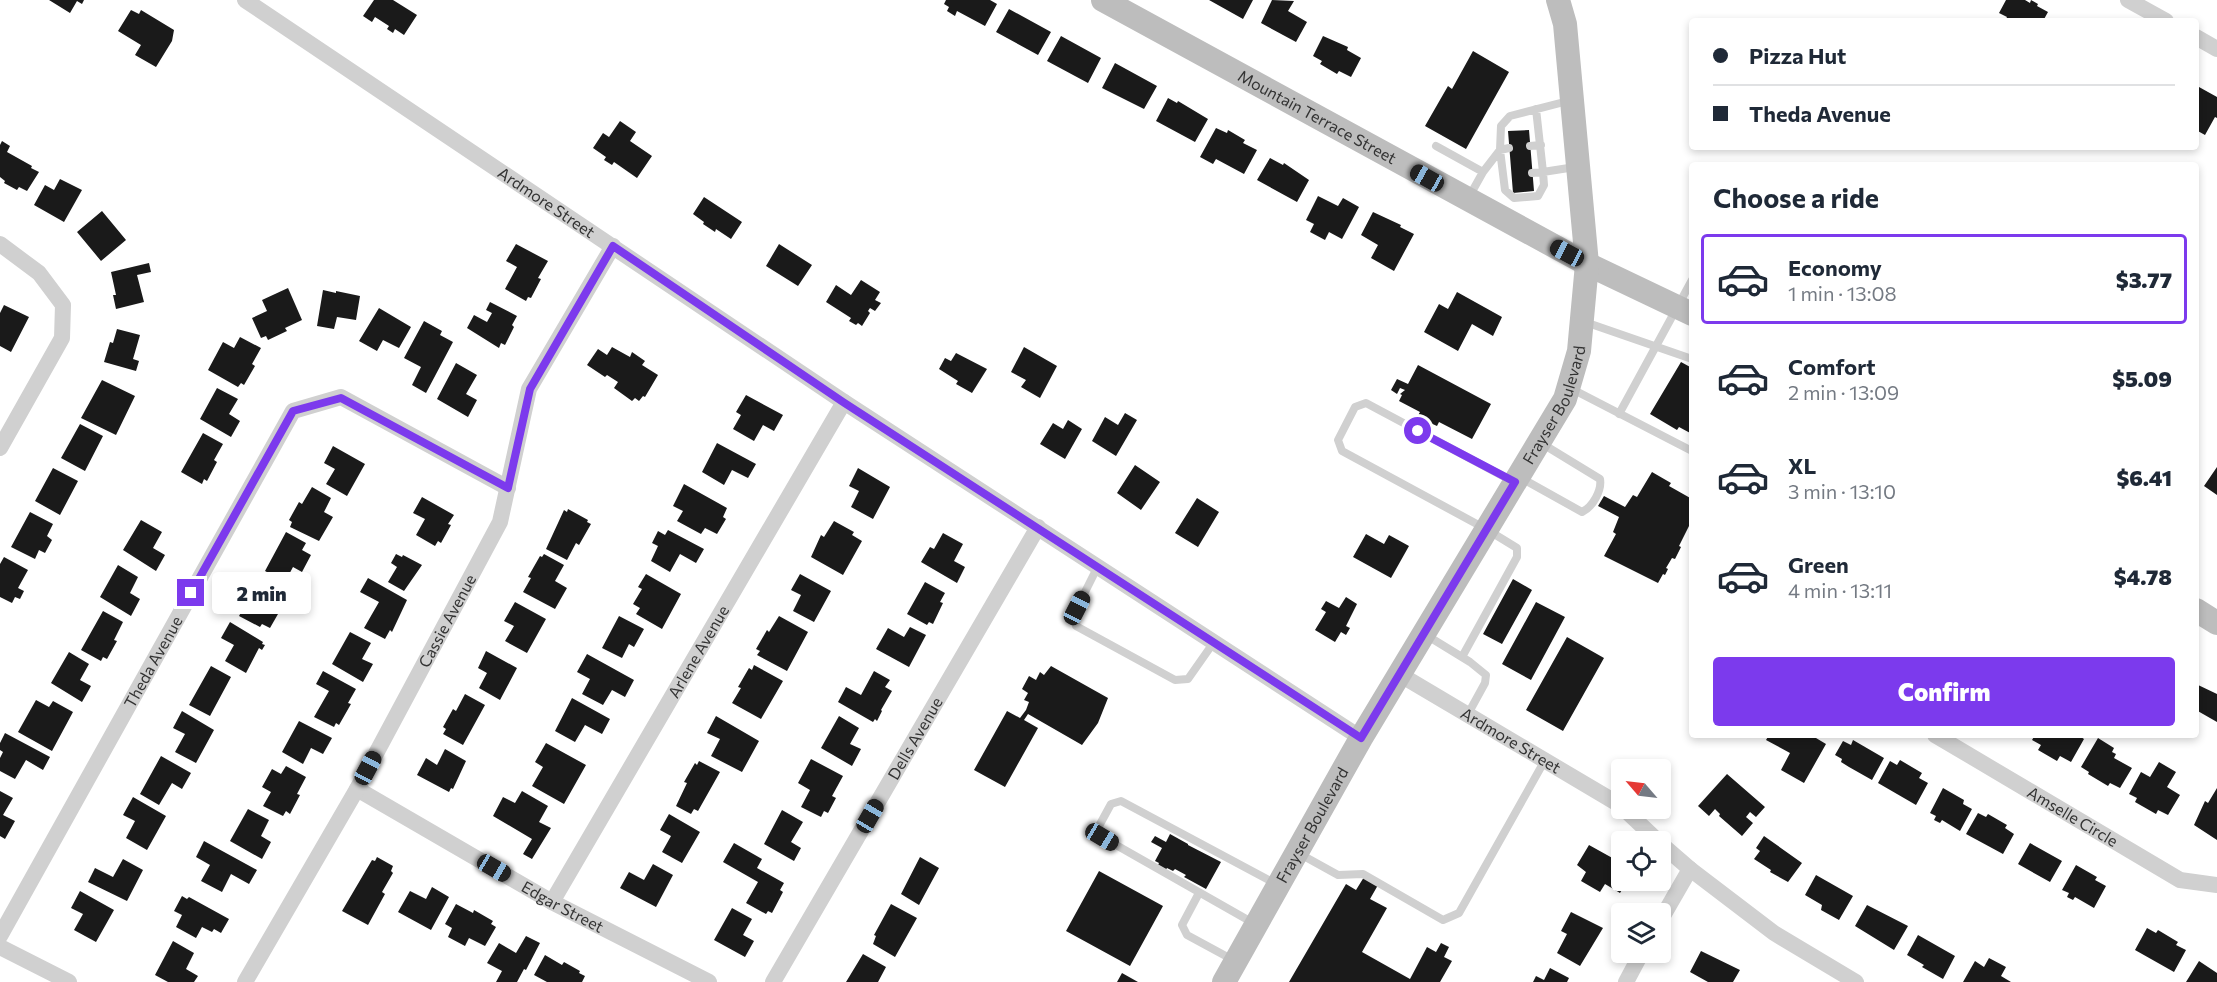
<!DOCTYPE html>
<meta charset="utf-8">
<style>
body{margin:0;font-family:Commissioner,sans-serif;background:#f6f6f7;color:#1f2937;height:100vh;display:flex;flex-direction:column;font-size:22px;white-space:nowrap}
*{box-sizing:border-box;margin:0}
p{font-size:20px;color:#747a83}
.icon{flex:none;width:33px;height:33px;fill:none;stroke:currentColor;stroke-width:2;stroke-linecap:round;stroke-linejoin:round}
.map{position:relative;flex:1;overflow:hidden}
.panel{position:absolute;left:1689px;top:162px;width:510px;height:576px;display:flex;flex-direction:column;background:#fff;border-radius:6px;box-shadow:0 3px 9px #0003}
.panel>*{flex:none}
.top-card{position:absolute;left:1689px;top:18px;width:510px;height:132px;border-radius:6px;box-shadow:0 3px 9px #0003;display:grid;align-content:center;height:132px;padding:0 24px;background:#fff}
.needle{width:39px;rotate:298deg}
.fabs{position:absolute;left:1611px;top:759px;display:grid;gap:12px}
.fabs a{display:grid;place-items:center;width:60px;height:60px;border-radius:6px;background:#fff;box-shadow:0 3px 9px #0003;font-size:30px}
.end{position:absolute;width:27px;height:27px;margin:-14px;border:8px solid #7c3aed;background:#fff;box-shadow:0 0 0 3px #fff}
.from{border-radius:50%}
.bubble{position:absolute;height:42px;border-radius:6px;background:#fff;box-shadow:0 3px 9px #0003;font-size:20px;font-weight:800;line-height:42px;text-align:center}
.car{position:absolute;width:18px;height:36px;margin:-18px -9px;border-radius:8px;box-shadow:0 0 4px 2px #0007;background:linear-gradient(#222 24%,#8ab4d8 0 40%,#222 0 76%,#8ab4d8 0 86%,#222 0)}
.top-card b{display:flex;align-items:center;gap:21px;height:57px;font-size:22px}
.top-card b+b{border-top:2px solid #e0e1e3}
.top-card i{width:15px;height:15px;background:#1f2937}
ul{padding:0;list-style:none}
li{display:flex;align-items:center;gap:18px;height:90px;margin:0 12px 9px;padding:0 12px;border:3px solid transparent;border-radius:6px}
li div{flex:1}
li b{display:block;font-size:22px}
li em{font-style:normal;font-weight:800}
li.current{border-color:#7c3aed}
li>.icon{width:54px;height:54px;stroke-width:1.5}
h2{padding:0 24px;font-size:27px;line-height:72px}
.cta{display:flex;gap:12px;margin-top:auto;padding:12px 24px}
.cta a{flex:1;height:69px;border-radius:6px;background:#7c3aed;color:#fff;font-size:24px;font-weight:800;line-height:69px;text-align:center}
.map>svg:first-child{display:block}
.building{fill:#1a1a1a}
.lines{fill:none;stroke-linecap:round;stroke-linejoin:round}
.lane{stroke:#d0d0d0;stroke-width:8}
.street{stroke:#d0d0d0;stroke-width:16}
.secondary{stroke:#bdbdbd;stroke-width:24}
.route{stroke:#7c3aed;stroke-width:8}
.labels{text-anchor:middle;stroke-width:6;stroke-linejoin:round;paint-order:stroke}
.street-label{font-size:16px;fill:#333;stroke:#fff}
</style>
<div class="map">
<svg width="2217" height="982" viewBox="0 0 2217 982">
<rect width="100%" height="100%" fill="#fff"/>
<path class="building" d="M49,0H84L82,4L77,1L70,13Z
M374,0H393L417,15L404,35L395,29L393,33L387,29L389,26L375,17L372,22L363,16Z
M946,0H990L997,4L985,26L957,11L955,16L947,11L949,7L944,4Z
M1209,0H1253L1243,19Z
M1272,0L1294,1L1288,11L1307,22L1296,42L1261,23Z
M2006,0H2025L2030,3L2031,0L2038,4L2037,6L2048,12L2043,21H2005L2007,17L1999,13Z
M1009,9L1051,32L1038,55L996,32Z
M131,10L139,14L141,10L174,30L172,41L156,67L135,55L141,45L118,31Z
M1061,36L1101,58L1088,83L1047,61Z
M1323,36L1348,47L1347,50L1361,58L1351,77L1339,71L1337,74L1320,64L1322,61L1313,56Z
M1473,51L1509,72L1466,149L1425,126L1448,86L1452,89Z
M1115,63L1157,86L1144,109L1102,88Z
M2199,87L2217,97V118L2215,117L2205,135L2196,130V92Z
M1168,98L1177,103L1178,101L1208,119L1195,142L1156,121Z
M620,121L636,132L630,141L652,156L637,178L614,162L612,165L604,160L606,157L593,148L603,133L609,137Z
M1216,128L1227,133L1228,130L1245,140L1243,143L1257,150L1244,174L1216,159L1213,164L1200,157Z
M1529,130L1534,191L1513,193L1508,131Z
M2,141L10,146L7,152L32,166L31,168L39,172L27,191L19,187L17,190L4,183L5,181L0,177V145Z
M1270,158L1283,165L1284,163L1309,180L1297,202L1257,180Z
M60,179L82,190L64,222L34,205L45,185L54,190Z
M1318,196L1338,206L1343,198L1359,207L1342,239L1329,232L1325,240L1310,232L1314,224L1306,220Z
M704,197L742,222L731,239L716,229L715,232L703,224L704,222L693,214Z
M102,211L126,240L101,261L77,232Z
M1373,212L1401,225L1400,227L1414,234L1394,271L1371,258L1378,245L1361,235Z
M516,244L548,261L538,278L541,279L531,298L528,297L526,301L505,289L517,267L506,261Z
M779,244L812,265L798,286L766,266Z
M149,263L151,272L137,275L144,302L116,309L113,295H116L111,272Z
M861,280L880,292L875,300L881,303L875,311L870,308L868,311L870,313L862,326L858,323L856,325L849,321L851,318L826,302L836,285L851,295Z
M288,288L302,320L285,328L287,331L268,340L266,336L261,338L252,318L267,311L262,300Z
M323,290L336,293V291L360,296L356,320L337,317L334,329L317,326Z
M1457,292L1502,317L1493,336L1472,324L1458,351L1424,332L1439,304L1448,309Z
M490,302L517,316L512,325L514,327L505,345L501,343L499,348L467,328L474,315L487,322L492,313L486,310Z
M4,305L29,317L11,352L0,346V313Z
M379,308L411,327L399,348L383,340L377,351L359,341Z
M424,321L442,331L440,335L453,342L426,393L412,385L421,367L404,358Z
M117,329L140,335L133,359L139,361L136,371L104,362L110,342L113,343Z
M240,337L261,348L252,364L255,366L244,385L241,383L238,387L208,370L223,342L234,348Z
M612,347L630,357L632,352L645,361L642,365L658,375L645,397L643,396L639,401L635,398L632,401L614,388L618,382L607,375L605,377L587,365L598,349L607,355Z
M1024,347L1057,366L1040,398L1021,387L1026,380L1011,372Z
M956,353L987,369L972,393L956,384L958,381L939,369L945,358L951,361Z
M1681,362L1692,368V434L1679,427L1677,430L1650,414Z
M456,363L477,375L466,394L477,400L468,417L437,399Z
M1418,365L1491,404L1472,439L1439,422L1437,426L1417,417L1420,412L1399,401L1402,395L1400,394L1405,390L1400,388L1397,394L1391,390L1397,379L1408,384Z
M102,380L135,396L116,435L81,418Z
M217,388L238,399L229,414L240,421L231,437L200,419Z
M746,395L783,415L774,431L763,425L754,441L733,429L741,415L736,412Z
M1125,413L1137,420L1116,456L1092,441L1105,417L1118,425Z
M1068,420L1082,429L1065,459L1040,444L1053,423L1063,429Z
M80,424L103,436L85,471L61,458Z
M203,433L223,444L214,460L217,462L207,481L204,479L202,484L181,472Z
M717,443L756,464L748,478L732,470L724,485L702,472Z
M333,446L365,464L347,496L326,484L335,469L324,463Z
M1135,465L1160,482L1141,510L1117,493Z
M2217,467V495L2204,486Z
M53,468L78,481L60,515L35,501Z
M858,468L890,487L873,519L851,507L859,491L849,486Z
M1652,472L1671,483L1669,486L1692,499V527L1689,526L1679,546L1681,547L1675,559L1672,558L1666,568L1668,569L1665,575L1663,574L1658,583L1604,556L1616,534L1613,532L1619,517L1598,506L1604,496L1625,507L1633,495L1637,497Z
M684,484L727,508L723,517L726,519L717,534L705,528L701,534L677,521L683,511L673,506Z
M312,487L331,498L324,512L333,517L319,541L290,527L292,522L289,520L299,502L302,504Z
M422,497L454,515L448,524L451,525L441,543L438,541L435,546L416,535L425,519L413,513Z
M1197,498L1219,512L1198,547L1175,533Z
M568,509L588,520L587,522L591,524L579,545L576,543L567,560L546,549L564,510L567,512Z
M30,512L53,524L47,536L52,540L45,553L39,550L35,559L11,547Z
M141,520L162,532L153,548L165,555L156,571L123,550Z
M834,521L854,532L852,535L862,541L843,575L811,557L821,535L824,537Z
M668,530L704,549L696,563L680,554L670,572L651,561L658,546L652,543L658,531L665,535Z
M286,532L306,543L302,550L311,555L302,572L293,567L285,582L265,571Z
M943,533L963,544L954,561L965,567L957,583L921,562L930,547L934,549Z
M1366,534L1384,544L1389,535L1409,546L1391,578L1353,557Z
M396,554L402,557L403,555L422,565L404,591L388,582L397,567L391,563Z
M544,554L564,565L555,581L567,588L555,609L523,592L531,578L528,577L540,556L542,557Z
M4,557L28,570L18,588L24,591L20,599L15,597L12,603L0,597V564Z
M118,565L138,577L130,593L140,599L131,616L100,597Z
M646,574L681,594L662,629L636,614L640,608L633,604L642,589L638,587Z
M800,574L831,591L814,622L793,611L801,595L791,590Z
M261,576L282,588L274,603L282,607L270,628L262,624L260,627L239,616L248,600L246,598L256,578L259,580Z
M368,578L407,600L392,632L390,630L385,639L364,628L379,602L360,592Z
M1513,579L1532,590L1502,644L1483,634Z
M925,582L945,593L940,602L943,603L933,624L929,622L927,625L907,614Z
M1346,597L1357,604L1346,626L1350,628L1346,635L1341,632L1335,642L1315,630L1326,612L1321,609L1326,601L1339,608Z
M515,602L546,619L527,653L505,641L514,626L504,621Z
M1536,602L1565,617L1531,680L1502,664Z
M103,611L123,622L114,640L117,641L107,659L103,657L101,661L81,650Z
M619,616L644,629L634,647L629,644L622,658L602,648Z
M779,616L808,632L787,671L757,655L760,651L756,649L767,630L769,632Z
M230,622L263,642L262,644L265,645L262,650L259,648L246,673L225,661L234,645L221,638Z
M910,627L926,635L909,667L876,649L888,628L904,637Z
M350,632L371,643L362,659L373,664L363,682L332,664Z
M1567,637L1604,658L1563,731L1526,710Z
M486,651L517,668L500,700L479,688L487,673L478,668Z
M69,652L89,664L80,680L91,686L82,702L51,683Z
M587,654L634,680L625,697L612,690L603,705L582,694L590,679L577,672Z
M754,665L783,681L761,719L732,703L741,688L738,687L749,668L752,670Z
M211,666L231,677L210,716L189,705Z
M1051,666L1108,698L1098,723L1082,745L1028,714L1024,720L1038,728L1005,787L974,770L1007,711L1020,718L1026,710L1029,702L1024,700L1028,693L1022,689L1029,676L1036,680L1040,672L1044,675Z
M323,671L356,689L348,703L351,704L339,725L336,723L334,727L314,717L329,691L316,684Z
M874,671L890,680L885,687L892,691L881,710L882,711L877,721L875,719L873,722L838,702L846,687L861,695Z
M2196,684L2217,694V722L2196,710Z
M465,694L485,705L463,745L443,734L446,729L443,727L453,709L456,711Z
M572,698L610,719L602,734L585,725L575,742L555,731Z
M36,700L49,707L53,701L73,712L52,751L18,732Z
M182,711L214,730L196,763L175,752L185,734L173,728Z
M716,716L759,741L742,772L711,756L720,739L707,733Z
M839,716L859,728L850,744L861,749L852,766L821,748Z
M299,721L332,738L323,754L311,748L303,764L282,752Z
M5,733L50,757L43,770L26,760L15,779L0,771V758L3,752L0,750V743Z
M1769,735H1816L1818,736L1816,738L1826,744L1804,783L1781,770L1790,753L1766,740Z
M2035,735H2078L2084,739L2071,762L2060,756L2057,761L2038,750L2041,745L2032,740Z
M2098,738L2114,748L2112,752L2116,754L2114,758L2132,768L2120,788L2110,783L2108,786L2088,774L2089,772L2081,767Z
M1853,740L1884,758L1872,780L1849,767L1841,762L1842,759L1835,755L1843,741L1851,745Z
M546,743L586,765L564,804L532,786L543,767L535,762Z
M445,749L466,761L453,789L451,788L449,792L417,775L426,758L437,765Z
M161,756L191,773L182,789L172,783L159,805L140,794Z
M811,759L843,776L832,796L836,798L828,813L824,811L821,817L801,807L810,790L798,783Z
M1900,760L1922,773L1919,778L1928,783L1916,805L1878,783L1890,761L1897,765Z
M699,761L720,772L698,811L694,809L691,814L676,806L687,783L684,782L695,763L697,765Z
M2159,762L2176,772L2167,787L2180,795L2168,815L2158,810L2156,814L2135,802L2137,798L2129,794L2141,772L2150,777Z
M286,766L306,777L297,794L300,795L290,814L286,811L283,816L263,806L271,792L262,787L272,769L281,774Z
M1727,774L1765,807L1756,817L1750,812L1746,817L1753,823L1742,836L1719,816L1720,814L1715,809L1709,816L1698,806Z
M1943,788L1964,800L1963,804L1972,809L1960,831L1942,820L1940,823L1934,820L1936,816L1930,813Z
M2217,788V840L2194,825L2205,801L2208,803Z
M0,791L13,798L3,815L15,821L5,839L0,836Z
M522,791L548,806L539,822L551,828L532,859L523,854L532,839L493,816L503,797L515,803Z
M133,797L166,816L147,850L126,838L135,821L123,815Z
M248,809L269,820L261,836L271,842L262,859L230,841Z
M782,810L803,822L791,842L801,848L794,861L764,844Z
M1978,813L1986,817L1988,814L2007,825L2005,828L2014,834L2003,854L1966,834Z
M669,814L700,832L682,863L662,852L671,836L660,830Z
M1170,834L1188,844V845L1221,862L1206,889L1184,877L1186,875L1175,869L1173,871L1167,868L1165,871L1157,867L1159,863L1155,861L1162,848L1151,842L1155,836L1166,842Z
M1764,836L1802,863L1788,882L1770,872L1771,870L1754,859L1760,851L1756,848Z
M204,841L257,870L249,884L231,874L222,892L201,881L210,865L196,857Z
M734,843L762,859L757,868L784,883L780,890L783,892L772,913L768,911L766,914L746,903L758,882L723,862Z
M2030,843L2062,861L2050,882L2018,864Z
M1589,845L1616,860L1614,864L1622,868V880H1628L1620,893L1605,884L1600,892L1581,881L1586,872L1577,865Z
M377,857L393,866L391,871L393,873L382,892L385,894L368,925L342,911L372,860L375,861Z
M920,857L939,868L919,905L901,894Z
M123,859L143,870L127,901L88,882L95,868L113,877Z
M653,864L673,875L656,907L620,888L629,872L644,880Z
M2076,865L2097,877L2095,880L2106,886L2094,908L2075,897L2073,900L2067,897L2069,893L2062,890Z
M1099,871L1163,906L1130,966L1066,931Z
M1816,875L1853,896L1839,920L1821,910L1822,905L1805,895Z
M1364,877L1378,885L1370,899L1387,908L1362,952L1410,979L1427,947L1436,952L1441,943L1449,947L1444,957L1452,961L1440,982H1289L1346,884L1356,890Z
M432,887L449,897L431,930L398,912L410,891L426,899Z
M80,891L114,910L96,942L74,930L83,914L71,908Z
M182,896L187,899L189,897L229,919L221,933L214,929L212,932L202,927L196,938L176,927L182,915L174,911Z
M456,904L473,913L474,910L493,921L491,924L496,927L485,946L469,938L465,946L448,937L452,928L445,924Z
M891,904L917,918L895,957L873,944L876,936L874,935Z
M1867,905L1908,926L1894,950L1855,926Z
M732,908L752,919L743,935L754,941L745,957L714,940Z
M1571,912L1603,928L1580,966L1557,953L1567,934L1561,931Z
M2147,928L2156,933L2158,930L2178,942L2176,945L2186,950L2174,972L2135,950Z
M1918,935L1955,956L1943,979L1922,967L1924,965L1907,955Z
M526,936L540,943L526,970L524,969L517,982H496L502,971L487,963L499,943L516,953Z
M173,941L194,953L186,969L198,976L194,982H168L155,975Z
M1701,951L1740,970L1733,982H1708L1690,972Z
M863,954L886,967L878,982H846Z
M545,955L562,965L564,962L580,971L579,973L585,976L582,982H547L534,975Z
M1989,958L2006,967L2001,976L2011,982H1963L1975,961L1984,967Z
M2199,961L2217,973V982H2186Z
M1550,968L1569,978L1567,982H1533L1536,976L1544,980Z
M1122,973L1138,982H1117Z"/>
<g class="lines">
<path class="lane" d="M1536,109L1543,172L1575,167
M1436,146L1483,172
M1530,146L1541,145
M1532,173L1543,172L1544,185L1538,196L1514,198L1505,190L1500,150L1501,126L1510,116L1568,101
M1469,197L1483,172L1500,150L1509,148
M1585,322L1692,359
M1572,389L1692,451
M1619,414L1692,280
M1521,478L1582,512C1593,507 1602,490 1600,479L1541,443
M1098,566L1077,608L1076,626L1175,680L1188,679L1214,642
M1426,635L1470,662L1486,675L1485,683L1468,714
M1462,657L1517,557V548L1486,529L1342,451L1338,440L1355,407L1366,403L1512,481
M1300,854L1338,875L1363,874L1443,920L1459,913L1545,760
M1199,893L1182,925L1187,935L1235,961
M1255,924L1102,837L1099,826L1111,804L1121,801L1278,885"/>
<g class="street">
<path id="s1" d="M245,0L844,402L1361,738"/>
<path d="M2128,0L2166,21"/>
<path d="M2196,37L2217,49"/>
<path d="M0,244L39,273L63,305L62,338L0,448"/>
<path id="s2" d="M1399,674L1615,802L1622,808"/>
<path id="s3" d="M1935,735L2180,880L2217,885"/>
<path id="s4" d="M357,789L552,902L709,982"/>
<path d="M1623,808L1659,842"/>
<path d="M1660,843L1690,869L1774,933L1856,982"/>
<path id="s5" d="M552,902L844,402"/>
<path d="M1660,921L1690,869"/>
<path id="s6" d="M0,936L293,411L341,397L508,488"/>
<path d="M0,947L69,982"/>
<path id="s7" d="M245,982L357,789L500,522L529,389L613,246"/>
<path id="s8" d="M773,982L1038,527"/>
<path d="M1626,982L1642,952"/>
</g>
<g class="secondary">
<path id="s9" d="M1103,0L1587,264L1692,314"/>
<path d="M2196,610L2217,623"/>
<path id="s10" d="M1224,982L1361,738L1565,399L1579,351L1587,264L1565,24L1558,0"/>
</g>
</g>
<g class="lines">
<path class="route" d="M191,593L293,411L341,398L508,488L530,389L613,246L843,402L1361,738L1515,482L1418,431"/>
</g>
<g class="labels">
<g class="street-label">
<text dy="6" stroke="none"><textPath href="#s9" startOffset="244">Mountain Terrace Street</textPath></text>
<text dy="6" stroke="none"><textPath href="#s1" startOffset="363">Ardmore Street</textPath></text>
<text dy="6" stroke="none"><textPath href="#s10" startOffset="666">Frayser Boulevard</textPath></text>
<text dy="6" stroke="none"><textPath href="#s7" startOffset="414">Cassie Avenue</textPath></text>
<text dy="6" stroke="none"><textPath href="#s5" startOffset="290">Arlene Avenue</textPath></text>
<text dy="6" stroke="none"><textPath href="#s6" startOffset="314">Theda Avenue</textPath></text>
<text dy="6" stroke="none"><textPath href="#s8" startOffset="282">Dells Avenue</textPath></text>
<text dy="6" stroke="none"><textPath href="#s2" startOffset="130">Ardmore Street</textPath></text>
<text dy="6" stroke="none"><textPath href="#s3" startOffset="160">Amselle Circle</textPath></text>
<text dy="6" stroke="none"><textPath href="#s10" startOffset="180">Frayser Boulevard</textPath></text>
<text dy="6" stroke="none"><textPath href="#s4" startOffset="237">Edgar Street</textPath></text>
</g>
</g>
</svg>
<div class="fabs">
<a><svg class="needle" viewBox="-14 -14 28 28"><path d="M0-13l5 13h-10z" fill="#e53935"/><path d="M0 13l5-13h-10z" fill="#747a83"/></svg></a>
<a><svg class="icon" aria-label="locate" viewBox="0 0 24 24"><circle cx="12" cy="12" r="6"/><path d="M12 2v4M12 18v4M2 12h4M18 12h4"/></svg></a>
<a><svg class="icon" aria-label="layers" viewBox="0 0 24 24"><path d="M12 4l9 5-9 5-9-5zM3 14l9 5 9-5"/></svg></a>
</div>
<i class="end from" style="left:1418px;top:431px"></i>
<i class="end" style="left:191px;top:593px"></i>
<div class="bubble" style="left:212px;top:572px;width:99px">2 min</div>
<i class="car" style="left:1427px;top:178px;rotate:299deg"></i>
<i class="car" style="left:1567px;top:253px;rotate:298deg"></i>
<i class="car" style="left:1077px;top:608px;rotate:27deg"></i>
<i class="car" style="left:368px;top:768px;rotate:28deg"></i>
<i class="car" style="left:870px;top:816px;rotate:30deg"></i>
<i class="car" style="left:1102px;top:837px;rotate:121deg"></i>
<i class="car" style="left:494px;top:868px;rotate:120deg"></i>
<div class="top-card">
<b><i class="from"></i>Pizza Hut</b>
<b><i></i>Theda Avenue</b>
</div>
<section class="panel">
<h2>Choose a ride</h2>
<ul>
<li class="current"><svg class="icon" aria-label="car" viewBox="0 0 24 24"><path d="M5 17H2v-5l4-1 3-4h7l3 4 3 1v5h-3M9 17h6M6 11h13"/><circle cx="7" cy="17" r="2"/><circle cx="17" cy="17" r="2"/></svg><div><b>Economy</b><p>1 min · 13:08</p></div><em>$3.77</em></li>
<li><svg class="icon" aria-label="car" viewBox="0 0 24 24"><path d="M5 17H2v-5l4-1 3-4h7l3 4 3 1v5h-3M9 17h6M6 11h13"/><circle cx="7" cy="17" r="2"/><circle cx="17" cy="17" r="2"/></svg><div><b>Comfort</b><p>2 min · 13:09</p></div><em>$5.09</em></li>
<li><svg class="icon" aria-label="car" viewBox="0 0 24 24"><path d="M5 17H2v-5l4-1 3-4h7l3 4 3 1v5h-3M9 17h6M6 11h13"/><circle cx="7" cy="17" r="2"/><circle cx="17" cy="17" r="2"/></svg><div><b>XL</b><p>3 min · 13:10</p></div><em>$6.41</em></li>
<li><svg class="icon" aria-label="car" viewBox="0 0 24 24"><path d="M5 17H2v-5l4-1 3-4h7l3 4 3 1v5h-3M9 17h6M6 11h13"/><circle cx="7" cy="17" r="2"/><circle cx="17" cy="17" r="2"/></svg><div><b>Green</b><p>4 min · 13:11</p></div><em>$4.78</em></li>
</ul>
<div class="cta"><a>Confirm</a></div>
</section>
</div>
